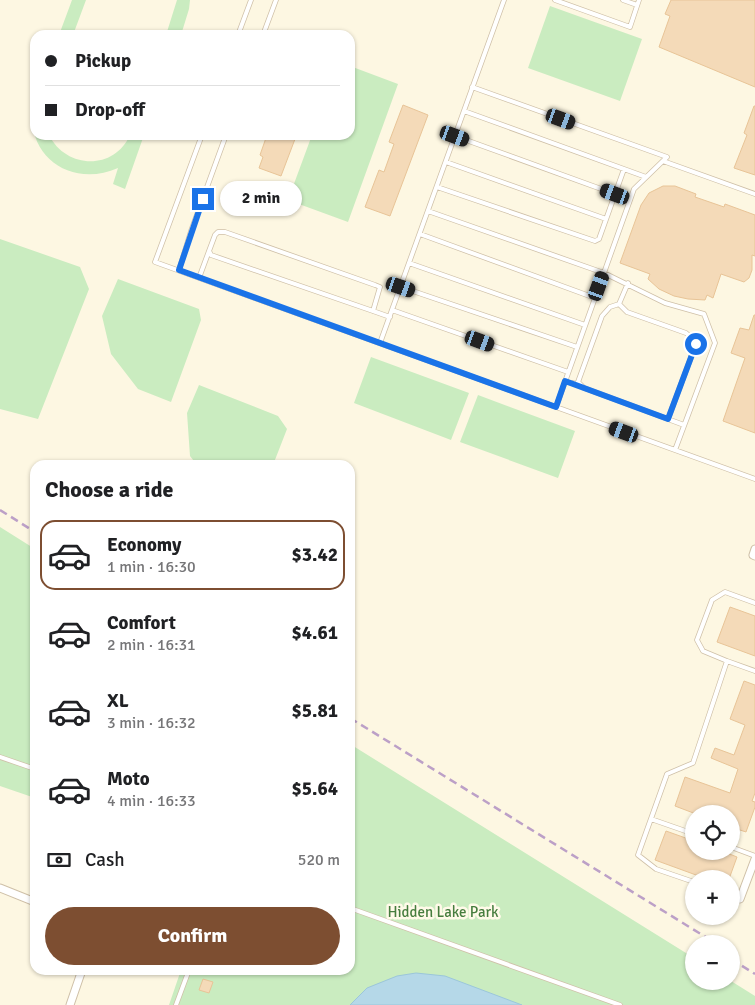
<!DOCTYPE html>
<meta charset="utf-8">
<style>
body{margin:0;font-family:Signika,sans-serif;background:#f6f6f6;color:#202124;height:100vh;display:flex;flex-direction:column;font-size:19px;white-space:nowrap}
*{box-sizing:border-box;margin:0}
p{font-size:16px;color:#757577}
.icon{flex:none;width:28px;height:28px;fill:none;stroke:currentColor;stroke-width:2;stroke-linecap:round;stroke-linejoin:round}
.map{position:relative;flex:1;overflow:hidden}
.details{position:absolute;left:30px;top:460px;width:325px;height:515px;display:flex;flex-direction:column;background:#fff;border-radius:15px;box-shadow:0 1px 4px #0004}
.details>*{flex:none}
.guide{position:absolute;left:30px;top:30px;width:325px;height:110px;border-radius:15px;box-shadow:0 1px 4px #0004;display:grid;align-content:center;height:110px;padding:0 15px;background:#fff}
.tools{position:absolute;left:685px;top:805px;display:grid;gap:10px}
.tools a{display:grid;place-items:center;width:55px;height:55px;border-radius:50%;background:#fff;box-shadow:0 1px 4px #0004;font-size:25px}
.end{position:absolute;width:22px;height:22px;margin:-11px;border:6px solid #1a73e8;background:#fff;box-shadow:0 0 0 2px #fff}
.from{border-radius:50%}
.bubble{position:absolute;height:35px;border-radius:18px;background:#fff;box-shadow:0 1px 4px #0004;font-size:16px;font-weight:800;line-height:35px;text-align:center}
.car{position:absolute;width:15px;height:30px;margin:-15px -8px;border-radius:6px;box-shadow:0 0 4px 1px #0007;background:linear-gradient(#222 24%,#8ab4d8 0 40%,#222 0 76%,#8ab4d8 0 86%,#222 0)}
.guide b{display:flex;align-items:center;gap:18px;height:48px;font-size:19px}
.guide b+b{border-top:1px solid #e0e0e0}
.guide i{width:12px;height:12px;background:#202124}
ul{padding:0;list-style:none}
li{display:flex;align-items:center;gap:15px;height:70px;margin:0 10px 8px;padding:0 5px;border:2px solid transparent;border-radius:15px}
li div{flex:1}
li b{display:block;font-size:19px}
li em{font-style:normal;font-weight:800}
li.current{border-color:#7d4e31}
li>.icon{width:45px;height:45px;stroke-width:1.5}
h2{padding:0 15px;font-size:22px;line-height:60px}
.pay{display:flex;align-items:center;gap:12px;height:55px;padding:0 15px;font-size:19px}
.pay p{margin-inline-start:auto}
.cta{display:flex;gap:10px;margin-top:auto;padding:10px 15px}
.cta a{flex:1;height:58px;border-radius:30px;background:#7d4e31;color:#fff;font-size:20px;font-weight:800;line-height:58px;text-align:center}
.map>svg:first-child{display:block}
.green{fill:#caecc0}
.water{fill:#b5d8e8;stroke:#9bc6da}
.building{fill:#f4dab8;stroke:#e8c497}
.lines{fill:none;stroke-linecap:round;stroke-linejoin:round}
.service-casing{stroke:#cfc0a8;stroke-width:5.5}
.minor-casing{stroke:#cfc0a8;stroke-width:9}
.service{stroke:#fff;stroke-width:4}
.minor{stroke:#fff;stroke-width:7}
.rail{stroke:#bca0c7;stroke-width:2.5;stroke-dasharray:8 5;stroke-linecap:butt}
.route{stroke:#1a73e8;stroke-width:6}
.labels{text-anchor:middle;stroke-width:5;stroke-linejoin:round;paint-order:stroke}
.park-label{font-size:15px;fill:#467d3e;stroke:#fffae9}
</style>
<div class="map">
<svg width="755" height="1005" viewBox="0 0 755 1005">
<rect width="100%" height="100%" fill="#fdf7e2"/>
<path class="green" d="M72,0H86L73,35H59Z
M177,0H190L189,9L181,35H166Z
M550,6L642,39L620,101L528,68Z
M350,66L398,84L348,222L288,200L312,135H350Z
M35,101V135H49C66,169 114,171 130,135H144L125,189L113,184L118,168C71,189 21,155 35,101Z
M0,239L80,267L89,289L38,419L0,409Z
M118,279L199,309L201,320L171,402L138,389L111,354L102,316Z
M371,357L469,393L451,440L354,403Z
M199,385L278,416L287,429L273,465H197L190,456L187,413Z
M478,395L575,431L558,478L460,442Z
M0,527L35,549V798L0,786Z
M350,744L694,958V981H731L755,996V1005H169L181,970H350Z"/>
<path class="water" d="M416,973L445,976L522,1005H350L367,988L397,976Z"/>
<path class="building" d="M671,0H755V87L659,47L670,16L665,14Z
M403,105L428,115L390,216L365,207L379,170L384,172L394,144L389,142Z
M754,106H755V175L734,168L747,135L744,133Z
M267,135H292L291,138L295,139L281,176L259,168L263,157L260,155Z
M663,186H675L696,194L695,197L724,207L725,204L755,215V256L752,255V270L749,278L744,282L721,274L713,298L707,295L705,300L688,299L674,296L659,289L648,279L650,274L620,263L641,205L649,193Z
M754,315H755V433L723,421L745,358L731,353L740,328L749,330Z
M730,607L755,616V656L717,642Z
M744,681L755,685V793L752,801L755,802V807L746,832L731,827V814H696L675,806L685,777L730,793L738,769L711,758L715,748L734,755L745,725L730,719Z
M666,831L694,841V851H722L737,857L729,879H707L655,860Z
M203,979L213,982L209,993L199,990Z"/>
<g class="lines">
<defs>
<path id="service" d="M555,0L630,27L639,0
M623,0L637,5
M238,35L251,0
M263,35L276,0
M472,87L667,157L634,189L556,407
M464,111L646,177
M202,135L155,262L755,479
M455,136L615,194
M663,161L755,194
M446,162L606,219
M437,187L595,241L599,239L624,169
M428,211L604,273L665,303L704,314L715,343L675,450
M420,234L595,298
M409,263L585,325
M179,270L191,231L226,135
M199,278L209,251
M628,283L619,304L610,307L602,316L578,382L584,388L684,425
M401,287L577,347
M619,304L627,312L686,333L693,339L696,344L668,419
M392,310L568,372
M373,311L380,287L375,285L225,232H218L215,235L209,251L211,255L373,311L390,317
M380,343L504,0
M565,381L580,385
M727,661L703,651L697,640L712,600L725,592L755,603
M0,757L35,769
M651,819L694,834
M731,847L755,856
M694,882L656,869L638,855L667,774L693,763L727,661L755,671
M731,896L740,899
M350,908L620,1005
M176,1005L189,970"/>
<path id="minor" d="M755,549L753,555L755,556
M0,888L35,902
M740,899L755,859
M70,1005L82,970"/>
</defs>
<use href="#service" class="service-casing"/>
<use href="#minor" class="minor-casing"/>
<use href="#service" class="service"/>
<use href="#minor" class="minor"/>
<path class="rail" d="M0,510L35,532
M350,718L717,944
M731,959L755,974"/>
</g>
<g class="lines">
<path class="route" d="M203,199L179,270L556,407L565,381L668,419L696,344"/>
</g>
<g class="labels">
<g class="park-label">
<text x="443" y="917">Hidden Lake Park</text>
</g>
</g>
</svg>
<div class="tools">
<a><svg class="icon" aria-label="locate" viewBox="0 0 24 24"><circle cx="12" cy="12" r="6"/><path d="M12 2v4M12 18v4M2 12h4M18 12h4"/></svg></a>
<a>+</a>
<a>−</a>
</div>
<i class="end from" style="left:696px;top:344px"></i>
<i class="end" style="left:203px;top:199px"></i>
<div class="bubble" style="left:220px;top:181px;width:82px">2 min</div>
<i class="car" style="left:561px;top:119px;rotate:110deg"></i>
<i class="car" style="left:455px;top:136px;rotate:110deg"></i>
<i class="car" style="left:615px;top:194px;rotate:290deg"></i>
<i class="car" style="left:599px;top:286px;rotate:20deg"></i>
<i class="car" style="left:401px;top:287px;rotate:109deg"></i>
<i class="car" style="left:480px;top:341px;rotate:110deg"></i>
<i class="car" style="left:624px;top:432px;rotate:290deg"></i>
<div class="guide">
<b><i class="from"></i>Pickup</b>
<b><i></i>Drop-off</b>
</div>
<section class="details">
<h2>Choose a ride</h2>
<ul>
<li class="current"><svg class="icon" aria-label="car" viewBox="0 0 24 24"><path d="M5 17H2v-5l4-1 3-4h7l3 4 3 1v5h-3M9 17h6M6 11h13"/><circle cx="7" cy="17" r="2"/><circle cx="17" cy="17" r="2"/></svg><div><b>Economy</b><p>1 min · 16:30</p></div><em>$3.42</em></li>
<li><svg class="icon" aria-label="car" viewBox="0 0 24 24"><path d="M5 17H2v-5l4-1 3-4h7l3 4 3 1v5h-3M9 17h6M6 11h13"/><circle cx="7" cy="17" r="2"/><circle cx="17" cy="17" r="2"/></svg><div><b>Comfort</b><p>2 min · 16:31</p></div><em>$4.61</em></li>
<li><svg class="icon" aria-label="car" viewBox="0 0 24 24"><path d="M5 17H2v-5l4-1 3-4h7l3 4 3 1v5h-3M9 17h6M6 11h13"/><circle cx="7" cy="17" r="2"/><circle cx="17" cy="17" r="2"/></svg><div><b>XL</b><p>3 min · 16:32</p></div><em>$5.81</em></li>
<li><svg class="icon" aria-label="car" viewBox="0 0 24 24"><path d="M5 17H2v-5l4-1 3-4h7l3 4 3 1v5h-3M9 17h6M6 11h13"/><circle cx="7" cy="17" r="2"/><circle cx="17" cy="17" r="2"/></svg><div><b>Moto</b><p>4 min · 16:33</p></div><em>$5.64</em></li>
</ul>
<div class="pay"><svg class="icon" aria-label="cash" viewBox="0 0 24 24"><path d="M3 7h18v10H3z"/><circle cx="12" cy="12" r="2"/></svg>Cash<p>520 m</p></div>
<div class="cta"><a>Confirm</a></div>
</section>
</div>
